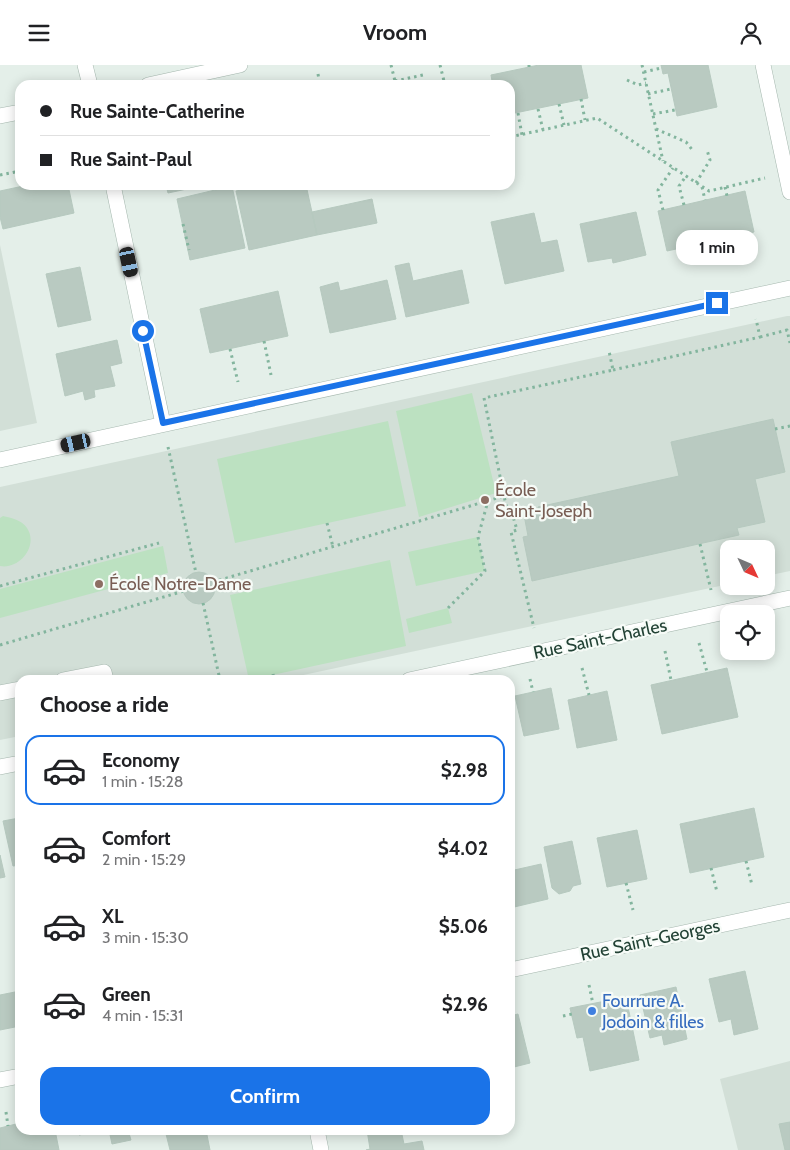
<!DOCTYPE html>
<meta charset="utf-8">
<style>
body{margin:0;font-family:Cabin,sans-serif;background:#f6f6f6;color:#202124;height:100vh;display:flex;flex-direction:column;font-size:19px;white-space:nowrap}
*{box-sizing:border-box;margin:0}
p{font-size:16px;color:#757577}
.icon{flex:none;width:28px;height:28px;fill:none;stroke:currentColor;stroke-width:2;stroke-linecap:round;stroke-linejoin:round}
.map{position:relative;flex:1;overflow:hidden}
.details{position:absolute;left:15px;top:610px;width:500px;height:460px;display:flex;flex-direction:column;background:#fff;border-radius:15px;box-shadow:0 2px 12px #0003}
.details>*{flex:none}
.banner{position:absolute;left:15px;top:15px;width:500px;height:110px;border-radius:15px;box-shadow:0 2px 12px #0003;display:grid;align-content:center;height:110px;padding:0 25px;background:#fff}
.needle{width:32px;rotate:134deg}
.tools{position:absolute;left:720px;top:475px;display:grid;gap:10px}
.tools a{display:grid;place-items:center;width:55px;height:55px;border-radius:10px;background:#fff;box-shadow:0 2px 12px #0003;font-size:25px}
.end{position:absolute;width:22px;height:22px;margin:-11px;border:6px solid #1a73e8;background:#fff;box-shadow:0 0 0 2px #fff}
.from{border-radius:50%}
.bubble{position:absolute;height:35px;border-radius:15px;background:#fff;box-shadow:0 2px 12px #0003;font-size:16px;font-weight:800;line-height:35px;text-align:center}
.car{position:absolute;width:15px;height:30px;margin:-15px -8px;border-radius:6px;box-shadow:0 0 4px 1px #0007;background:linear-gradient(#222 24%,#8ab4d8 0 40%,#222 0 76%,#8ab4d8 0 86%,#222 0)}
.banner b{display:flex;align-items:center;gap:18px;height:48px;font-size:19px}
.banner b+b{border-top:1px solid #e0e0e0}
.banner i{width:12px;height:12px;background:#202124}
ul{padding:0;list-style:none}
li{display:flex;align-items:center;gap:15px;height:70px;margin:0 10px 8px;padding:0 15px;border:2px solid transparent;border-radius:15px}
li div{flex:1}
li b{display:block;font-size:19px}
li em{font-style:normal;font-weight:800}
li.current{border-color:#1a73e8}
li>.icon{width:45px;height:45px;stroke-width:1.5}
h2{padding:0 25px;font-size:22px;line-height:60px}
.primary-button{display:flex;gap:10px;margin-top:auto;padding:10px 25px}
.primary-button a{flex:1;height:58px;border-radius:15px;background:#1a73e8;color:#fff;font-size:20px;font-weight:800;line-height:58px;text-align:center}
header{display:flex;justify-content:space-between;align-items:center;height:65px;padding:0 25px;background:#fff;font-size:22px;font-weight:800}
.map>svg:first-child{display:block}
.built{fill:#d2dfd7}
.green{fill:#bce1c1}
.building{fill:#b9cac1;stroke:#b6c9bf}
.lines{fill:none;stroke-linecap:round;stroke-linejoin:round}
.minor-casing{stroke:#a6b8af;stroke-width:16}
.path{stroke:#83b59e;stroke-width:3;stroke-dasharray:2.5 4;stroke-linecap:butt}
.minor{stroke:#fff;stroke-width:15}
.route{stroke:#1a73e8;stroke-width:6}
.education-dot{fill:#8d6e63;stroke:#f6fbf7;stroke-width:2}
.shop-dot{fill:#3f7fe0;stroke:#f6fbf7;stroke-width:2}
.labels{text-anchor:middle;stroke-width:4.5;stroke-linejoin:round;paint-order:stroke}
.education-label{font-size:18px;fill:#785e54;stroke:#f6fbf7;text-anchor:start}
.street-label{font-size:18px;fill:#224235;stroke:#f6fbf7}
.shop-label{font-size:18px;fill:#366cbe;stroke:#f6fbf7;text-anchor:start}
</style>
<header><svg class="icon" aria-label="menu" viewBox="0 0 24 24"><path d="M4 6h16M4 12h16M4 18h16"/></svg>Vroom<svg class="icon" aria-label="person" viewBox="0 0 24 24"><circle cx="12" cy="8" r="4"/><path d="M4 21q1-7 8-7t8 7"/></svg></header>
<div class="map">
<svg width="790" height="1085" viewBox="0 0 790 1085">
<rect width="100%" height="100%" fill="#e4efe9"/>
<path class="built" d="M0,180L37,358L0,366Z
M787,251H790V506L766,511V484H729V519L280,615H20V671L0,675V422Z
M790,996V1085H738L720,1014Z"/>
<path class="green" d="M472,328L496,428L419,452L396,346Z
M388,356L406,441L235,478L217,394Z
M3,451C11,453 22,455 27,463C39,481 19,505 0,501V453Z
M478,472L485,506L416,521L408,487Z
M163,481L168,508L0,553V524Z
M390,495L406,581L249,615L230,530Z
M448,543L452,558L409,568L406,554Z"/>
<path class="building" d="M539,0H581L588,33L510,49V20H475L492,16L491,10Z
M661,0H708L717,42L677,51L668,8L663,9Z
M28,120H68L74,148L3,164L0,152V126Z
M166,120H201V121L168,128Z
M306,120L317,170L249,185L236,126L265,120Z
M232,121L245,183L190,195L177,134Z
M745,126L754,167L667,186L658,146Z
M372,134L377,158L317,170L312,147Z
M636,147L646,190L613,198L612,193L588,197L580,159Z
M534,148L541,178L557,175L564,206L505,219L491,157Z
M409,198L413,216L462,205L469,238L406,252L395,201Z
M80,202L91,255L58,262L46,209Z
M387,215L396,254L330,268L320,222L338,217L340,226Z
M278,226L288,271L210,288L200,244Z
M117,275L122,298L110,301L115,321L94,325L95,332L85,335L83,326L65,331L56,289Z
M773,354L785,407L755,414L765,457L737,463L739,470L532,516L523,472L528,471L524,450L538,447V442L679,411L671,377Z
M183 523a16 16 0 1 1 32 0a16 16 0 1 1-32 0Z
M727,603L738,652L662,669L651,620Z
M551,623L559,664L524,671L515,631Z
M607,626L617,675L577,683L568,635Z
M754,743L764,792L690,808L680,759Z
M19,753L20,800L13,801L3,756Z
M637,765L647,814L607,822L597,773Z
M572,776L581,819L573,821L570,826L559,829L552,823L544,782Z
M0,790L5,812L0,813Z
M541,799L548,834L510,843V806Z
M745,906L758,964L734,970L731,954L719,957L709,914Z
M676,922L687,974L664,980L662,970L650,973L640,930Z
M20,926V961L0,965V930Z
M626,932L639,995L590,1006L583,972L577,973L570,943Z
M518,949L530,998L510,1003V951Z
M790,1057V1085H785L779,1059Z
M20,1058V1065H55L59,1085H0V1063Z
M78,1065H105L79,1070Z
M109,1065H128L131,1075L112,1079Z
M165,1065H206L210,1085H170Z
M367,1065H401L404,1079L422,1076L424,1085H366L370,1084Z"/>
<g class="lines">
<defs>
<path id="minor" d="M85,0L90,20
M763,0L790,127
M148,20L240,0
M0,51L20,47
M113,120L163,359
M0,395L790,223
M63,615L104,607L106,615
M409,615L790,533
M0,628L20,624
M0,702L20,698
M510,905L790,845
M0,1015L20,1011
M317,1065L321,1085"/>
</defs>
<use href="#minor" class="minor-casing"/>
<path class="path" d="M391,0L396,20
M440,0L445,20
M529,0V2
M642,0L663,96
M644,7L661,3
M318,9L320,20
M627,15L638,20L646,18
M395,16L423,10
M648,29L671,24
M581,34L585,55
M559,39L564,60
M538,44L543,65
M518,48L522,70
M653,49L675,45
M656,64L686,77L694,87
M510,72L597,53L709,126L765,113
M0,110L20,106
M696,118L710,95L707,85
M702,122L705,135
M725,122L727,131
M250,123L262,121
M684,140L679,121L686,111
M663,145L658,125L673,103
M183,159L189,185
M760,272L787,265L790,278
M264,276L271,310
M230,284L238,317
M613,305L760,272L756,254
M775,364L790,361
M168,382L196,508
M504,431L484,333L613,305L609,286
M327,458L333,482
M700,479L711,525
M213,517L504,431L508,449L512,448L517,465L511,467L534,563
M0,521L159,478
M203,538L220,615
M448,543L485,506L478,472L488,436
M699,578L707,607
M0,580L184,526
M665,586L671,615
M582,603L589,630
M273,609L274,615
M530,614L533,627
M746,796L752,820
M711,803L717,827
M626,818L633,845
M589,920L593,939
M563,951L572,949
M6,1047L8,1061"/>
<use href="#minor" class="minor"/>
</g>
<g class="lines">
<path class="route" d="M143,266L163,358L717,238"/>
</g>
<g class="education-dot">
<circle cx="485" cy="435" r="5"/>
<circle cx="99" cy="519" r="5"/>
</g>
<circle class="shop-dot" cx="592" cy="946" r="5"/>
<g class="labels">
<g class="education-label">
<text x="495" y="431">École<tspan x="495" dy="21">Saint-Joseph</tspan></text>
<text x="109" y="525">École Notre-Dame</text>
</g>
<g class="street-label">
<text transform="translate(600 574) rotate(-12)" y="6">Rue Saint-Charles</text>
<text transform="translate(650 875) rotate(-12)" y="6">Rue Saint-Georges</text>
</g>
<g class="shop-label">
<text x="602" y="942">Fourrure A.<tspan x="602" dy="21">Jodoin &amp; filles</tspan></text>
</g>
</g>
</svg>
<div class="tools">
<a><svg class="needle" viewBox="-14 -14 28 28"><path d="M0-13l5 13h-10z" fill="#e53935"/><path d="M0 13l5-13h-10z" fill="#757577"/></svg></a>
<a><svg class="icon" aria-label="locate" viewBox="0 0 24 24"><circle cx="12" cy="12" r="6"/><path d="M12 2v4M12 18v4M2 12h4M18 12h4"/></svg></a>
</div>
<i class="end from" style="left:143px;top:266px"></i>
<i class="end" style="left:717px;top:238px"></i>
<div class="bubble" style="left:676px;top:165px;width:82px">1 min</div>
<i class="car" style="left:129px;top:197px;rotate:168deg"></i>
<i class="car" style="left:76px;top:378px;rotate:257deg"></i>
<div class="banner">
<b><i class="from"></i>Rue Sainte-Catherine</b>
<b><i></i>Rue Saint-Paul</b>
</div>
<section class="details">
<h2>Choose a ride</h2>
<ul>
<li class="current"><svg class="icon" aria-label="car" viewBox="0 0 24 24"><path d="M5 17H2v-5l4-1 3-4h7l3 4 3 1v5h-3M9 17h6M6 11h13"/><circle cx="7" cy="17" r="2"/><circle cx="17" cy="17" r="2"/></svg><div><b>Economy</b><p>1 min · 15:28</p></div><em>$2.98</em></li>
<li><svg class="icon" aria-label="car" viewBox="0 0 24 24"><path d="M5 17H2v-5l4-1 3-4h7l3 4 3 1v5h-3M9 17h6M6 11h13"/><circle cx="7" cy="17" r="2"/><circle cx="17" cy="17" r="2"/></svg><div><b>Comfort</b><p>2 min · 15:29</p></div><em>$4.02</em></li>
<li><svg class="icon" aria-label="car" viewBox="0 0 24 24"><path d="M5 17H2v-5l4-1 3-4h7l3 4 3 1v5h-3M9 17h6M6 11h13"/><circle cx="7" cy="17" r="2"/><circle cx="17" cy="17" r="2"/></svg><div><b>XL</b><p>3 min · 15:30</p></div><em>$5.06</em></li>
<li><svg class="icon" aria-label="car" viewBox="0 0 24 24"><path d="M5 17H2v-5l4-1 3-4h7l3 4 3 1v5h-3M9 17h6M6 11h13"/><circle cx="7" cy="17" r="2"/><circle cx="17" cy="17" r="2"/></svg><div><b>Green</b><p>4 min · 15:31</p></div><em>$2.96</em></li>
</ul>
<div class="primary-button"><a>Confirm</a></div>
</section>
</div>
